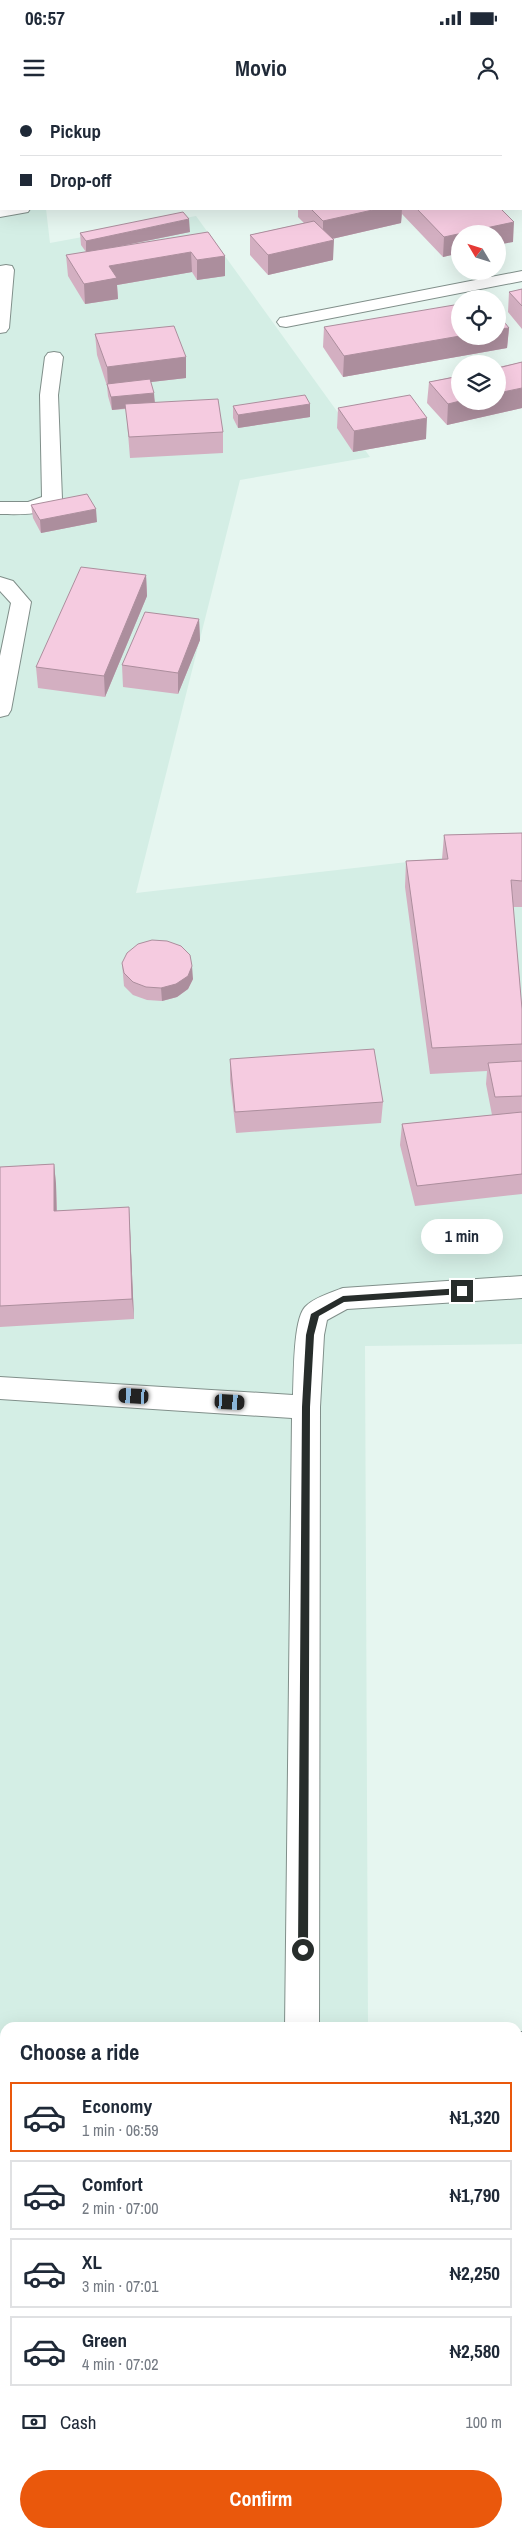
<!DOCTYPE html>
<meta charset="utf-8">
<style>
body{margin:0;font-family:"Archivo Narrow",sans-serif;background:#f6f6f7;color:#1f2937;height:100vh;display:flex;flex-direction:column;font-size:19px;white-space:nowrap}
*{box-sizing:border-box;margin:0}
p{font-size:16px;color:#747a83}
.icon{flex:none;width:28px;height:28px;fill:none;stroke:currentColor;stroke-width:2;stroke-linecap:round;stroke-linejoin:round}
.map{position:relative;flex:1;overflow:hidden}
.sheet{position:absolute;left:0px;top:1922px;width:522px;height:516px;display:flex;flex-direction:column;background:#fff;border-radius:15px 15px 0 0;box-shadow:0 5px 20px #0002}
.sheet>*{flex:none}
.top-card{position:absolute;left:0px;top:0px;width:522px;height:110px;box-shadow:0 5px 20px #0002;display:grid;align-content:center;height:110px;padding:0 20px;background:#fff}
.needle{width:32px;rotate:308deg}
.buttons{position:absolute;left:451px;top:125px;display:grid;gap:10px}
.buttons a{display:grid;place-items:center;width:55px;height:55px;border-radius:50%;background:#fff;box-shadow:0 5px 20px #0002;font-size:25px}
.end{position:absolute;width:22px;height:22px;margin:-11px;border:6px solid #272d2b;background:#fff;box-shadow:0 0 0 2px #fff}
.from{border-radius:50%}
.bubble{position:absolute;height:35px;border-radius:18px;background:#fff;box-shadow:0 5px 20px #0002;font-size:16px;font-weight:800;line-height:35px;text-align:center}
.car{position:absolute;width:15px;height:30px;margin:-15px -8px;border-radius:6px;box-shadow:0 0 4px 1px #0007;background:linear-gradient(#222 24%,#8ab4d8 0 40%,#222 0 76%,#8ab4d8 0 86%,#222 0)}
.top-card b{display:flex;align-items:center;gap:18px;height:48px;font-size:19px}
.top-card b+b{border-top:1px solid #e0e1e3}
.top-card i{width:12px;height:12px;background:#1f2937}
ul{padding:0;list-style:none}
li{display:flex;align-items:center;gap:15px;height:70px;margin:0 10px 8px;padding:0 10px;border:2px solid #e0e1e3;border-radius:0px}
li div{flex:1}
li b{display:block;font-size:19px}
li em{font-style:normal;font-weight:800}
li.selected{border-color:#ea580c}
li>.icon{width:45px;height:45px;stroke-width:1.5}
h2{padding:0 20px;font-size:22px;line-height:60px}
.pay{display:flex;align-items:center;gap:12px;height:55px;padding:0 20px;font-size:19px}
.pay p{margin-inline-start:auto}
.primary-button{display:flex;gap:10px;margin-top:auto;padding:10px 20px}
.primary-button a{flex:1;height:58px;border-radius:30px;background:#ea580c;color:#fff;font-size:20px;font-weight:800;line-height:58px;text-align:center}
.status{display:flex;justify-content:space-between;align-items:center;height:35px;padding:0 25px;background:#fff;direction:ltr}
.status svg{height:14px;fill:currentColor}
header{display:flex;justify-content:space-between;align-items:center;height:65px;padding:0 20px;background:#fff;font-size:22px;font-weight:800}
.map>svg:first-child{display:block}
.built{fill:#d4eee5}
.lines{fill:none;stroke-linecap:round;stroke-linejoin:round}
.minor-casing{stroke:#808f8a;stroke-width:2}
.minor{fill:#fff;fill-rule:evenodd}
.wall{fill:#d3afc1}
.shaded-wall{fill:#ac8e9d}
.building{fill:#f5cbe0;stroke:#ac8e9d}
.route{fill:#272d2b}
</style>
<div class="status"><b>06:57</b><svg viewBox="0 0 49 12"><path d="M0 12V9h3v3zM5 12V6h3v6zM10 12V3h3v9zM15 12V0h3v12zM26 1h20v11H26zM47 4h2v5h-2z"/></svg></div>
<header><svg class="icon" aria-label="menu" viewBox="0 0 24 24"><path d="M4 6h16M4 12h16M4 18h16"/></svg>Movio<svg class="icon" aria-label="person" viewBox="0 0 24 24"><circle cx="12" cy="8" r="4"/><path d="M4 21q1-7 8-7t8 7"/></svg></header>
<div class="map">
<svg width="522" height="2438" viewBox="0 0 522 2438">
<rect width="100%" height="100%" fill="#e6f6f0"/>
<path class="built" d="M0,0H327L1,1V109H46L50,143L196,116L370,357L240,380L136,793L522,749V1244L365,1246L368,1927L5,1928V2434H370L371,2438H0Z"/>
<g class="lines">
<defs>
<path id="minor" d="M521,20H522V30H521Z
M521,97H522V107H521Z
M0,107L1,109H30L28,112L0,117Z
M6,165L12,166L14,170L9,228L6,232L0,233V166Z
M522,171V181L286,227L280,226L277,222L280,218L286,217Z
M54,252L60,253L63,257L58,295L62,399C49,417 19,414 0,414V402H28L42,397L40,295L45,257L48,253Z
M0,477L13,481L31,502L11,610L8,615L0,617V556L11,503L0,491Z
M522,1176V1198L347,1209L327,1220L324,1235L320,1307L319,1928H285L292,1318L0,1299V1277L293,1295C294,1276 293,1220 305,1207C313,1198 332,1192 343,1188Z
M518,1932H522V1966H518Z
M267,2434H307V2438H267Z"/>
</defs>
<use href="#minor" class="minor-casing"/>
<use href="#minor" class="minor"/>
</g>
<path class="wall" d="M298,109H501L513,142L460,134V153L443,157L402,114L401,123L332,139L333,160L268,175L250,155V135L304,123L298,117Z
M190,132L107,149L208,132L225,156V176L197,180L192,172L117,185L118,199L85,204L68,176L66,155L86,152L81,145L80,133Z
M522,189V229L508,212L509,192Z
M324,227L509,228L507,248L343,277L323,247Z
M95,234L186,257V278L151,282L155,303L223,332V353L130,358L126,309L112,310L108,296L107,286L97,255Z
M522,262V308L447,325L427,303L429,282Z
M310,304V317L238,328L233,318V306Z
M338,308L426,339L353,352L337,328Z
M31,405L97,422L41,433L33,418Z
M146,475L147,496L105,597L38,588L36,567Z
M199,519L200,540L178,594L123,587L122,565Z
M522,733V807H513L522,909V1094L415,1106L400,1045L402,1024L492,1015L486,984L487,971L430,974L405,787L406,761L442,759L444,735Z
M122,863L193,879L188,889L177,897L162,901L147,900L133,895L124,886Z
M230,959L383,1002L381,1023L236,1033L230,980Z
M54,1064L56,1084L57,1111L129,1107L134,1219L0,1227V1067Z
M455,2434H518L522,2438H455Z"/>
<path class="shaded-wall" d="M377,109H402L401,123L323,141V121Z
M189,119L190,132L86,153V141Z
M514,122L513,142L498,145V134H460V153L443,157L444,137Z
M334,140L333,160L268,175V155Z
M191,152L192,172L117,185L118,199L85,204L84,184L109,166Z
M225,156V176L197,180V160Z
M509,228L507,248L343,277L344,256L460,236H498V229Z
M186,257V278L108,287L107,267Z
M522,288V308L447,325L448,304L460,301H498V293Z
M154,293L155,305L112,310L111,297Z
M310,304V317L238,328V315Z
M427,318L426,339L353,352L354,331Z
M96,409L97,422L41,433L40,420Z
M146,475L147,496L105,597L104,576Z
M199,519L200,540L178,594V573Z
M192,866L193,879L188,889L177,897L162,901L161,888Z
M54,1064L56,1084L57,1132L54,1111Z
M129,1107L130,1128L134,1219L132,1199Z"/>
<path class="building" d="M311,109H377L323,121Z
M417,109H501L514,122L444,137Z
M183,112L189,119L86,141L80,133Z
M314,121L334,140L268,155L250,135Z
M208,132L225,156L197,160L191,152L109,166L117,178L84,184L66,155Z
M522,189V206L509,192Z
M460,204V236L344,256L324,227Z
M498,214L509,228L498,229Z
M174,226L186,257L107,267L95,234Z
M522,262V288L498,293V268Z
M460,276V301L448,304L429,282Z
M150,279L154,293L111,297L107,284Z
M305,295L310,304L238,315L233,306Z
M410,295L427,318L354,331L338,308Z
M218,299L223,332L129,337L125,304Z
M87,394L96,409L40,420L31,405Z
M81,467L146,475L104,576L36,567Z
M145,512L199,519L178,573L122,565Z
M522,733V781L511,780L522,909V944L432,948L406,761L448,759L444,735Z
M152,840L167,841L181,846L190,855L192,866L188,876L176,884L161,888L146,887L133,882L124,873L122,863L127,853L138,844Z
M374,949L383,1002L235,1012L230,959Z
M522,961V996L495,997L488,963Z
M522,1012V1074L417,1086L402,1024Z
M54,1064V1111L129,1107L132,1199L0,1206V1067Z
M518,2389H522V2438H460V2434H518Z"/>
<path class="route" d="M462,1188L466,1191L462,1194L344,1202L319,1216L314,1235L310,1307L308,1850L303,1855L298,1850L302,1307L306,1235L311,1214L343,1196Z"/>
</svg>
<div class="buttons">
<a><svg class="needle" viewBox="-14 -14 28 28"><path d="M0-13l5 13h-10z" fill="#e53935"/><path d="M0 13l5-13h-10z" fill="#747a83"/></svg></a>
<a><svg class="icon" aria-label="locate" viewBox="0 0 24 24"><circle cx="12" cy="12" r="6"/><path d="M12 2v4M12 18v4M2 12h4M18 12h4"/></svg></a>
<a><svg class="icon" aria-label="layers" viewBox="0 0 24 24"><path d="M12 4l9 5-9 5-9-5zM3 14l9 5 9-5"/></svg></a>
</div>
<i class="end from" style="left:303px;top:1850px"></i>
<i class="end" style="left:462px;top:1191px"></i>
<div class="bubble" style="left:421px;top:1119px;width:82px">1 min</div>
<i class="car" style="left:134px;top:1296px;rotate:273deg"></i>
<i class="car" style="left:230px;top:1302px;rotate:93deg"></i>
<div class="top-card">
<b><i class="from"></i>Pickup</b>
<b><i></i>Drop-off</b>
</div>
<section class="sheet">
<h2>Choose a ride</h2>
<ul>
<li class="selected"><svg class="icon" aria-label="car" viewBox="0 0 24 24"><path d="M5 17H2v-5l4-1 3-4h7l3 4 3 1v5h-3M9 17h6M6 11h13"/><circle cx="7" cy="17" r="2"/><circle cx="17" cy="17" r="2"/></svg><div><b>Economy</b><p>1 min · 06:59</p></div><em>₦1,320</em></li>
<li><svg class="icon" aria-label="car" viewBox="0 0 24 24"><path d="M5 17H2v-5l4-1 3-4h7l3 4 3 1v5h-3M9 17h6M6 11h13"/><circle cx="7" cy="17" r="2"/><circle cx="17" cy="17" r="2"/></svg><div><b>Comfort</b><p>2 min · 07:00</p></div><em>₦1,790</em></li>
<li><svg class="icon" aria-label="car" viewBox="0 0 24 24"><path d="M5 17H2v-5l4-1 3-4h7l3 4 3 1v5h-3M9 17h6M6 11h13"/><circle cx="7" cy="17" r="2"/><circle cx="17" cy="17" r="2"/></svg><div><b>XL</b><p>3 min · 07:01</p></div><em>₦2,250</em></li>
<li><svg class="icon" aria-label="car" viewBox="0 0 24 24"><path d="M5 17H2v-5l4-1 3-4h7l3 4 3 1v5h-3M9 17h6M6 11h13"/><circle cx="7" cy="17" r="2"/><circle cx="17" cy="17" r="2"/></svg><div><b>Green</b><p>4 min · 07:02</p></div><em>₦2,580</em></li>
</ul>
<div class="pay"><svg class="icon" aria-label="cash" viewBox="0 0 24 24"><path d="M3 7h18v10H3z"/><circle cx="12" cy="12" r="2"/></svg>Cash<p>100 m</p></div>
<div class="primary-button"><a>Confirm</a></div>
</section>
</div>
